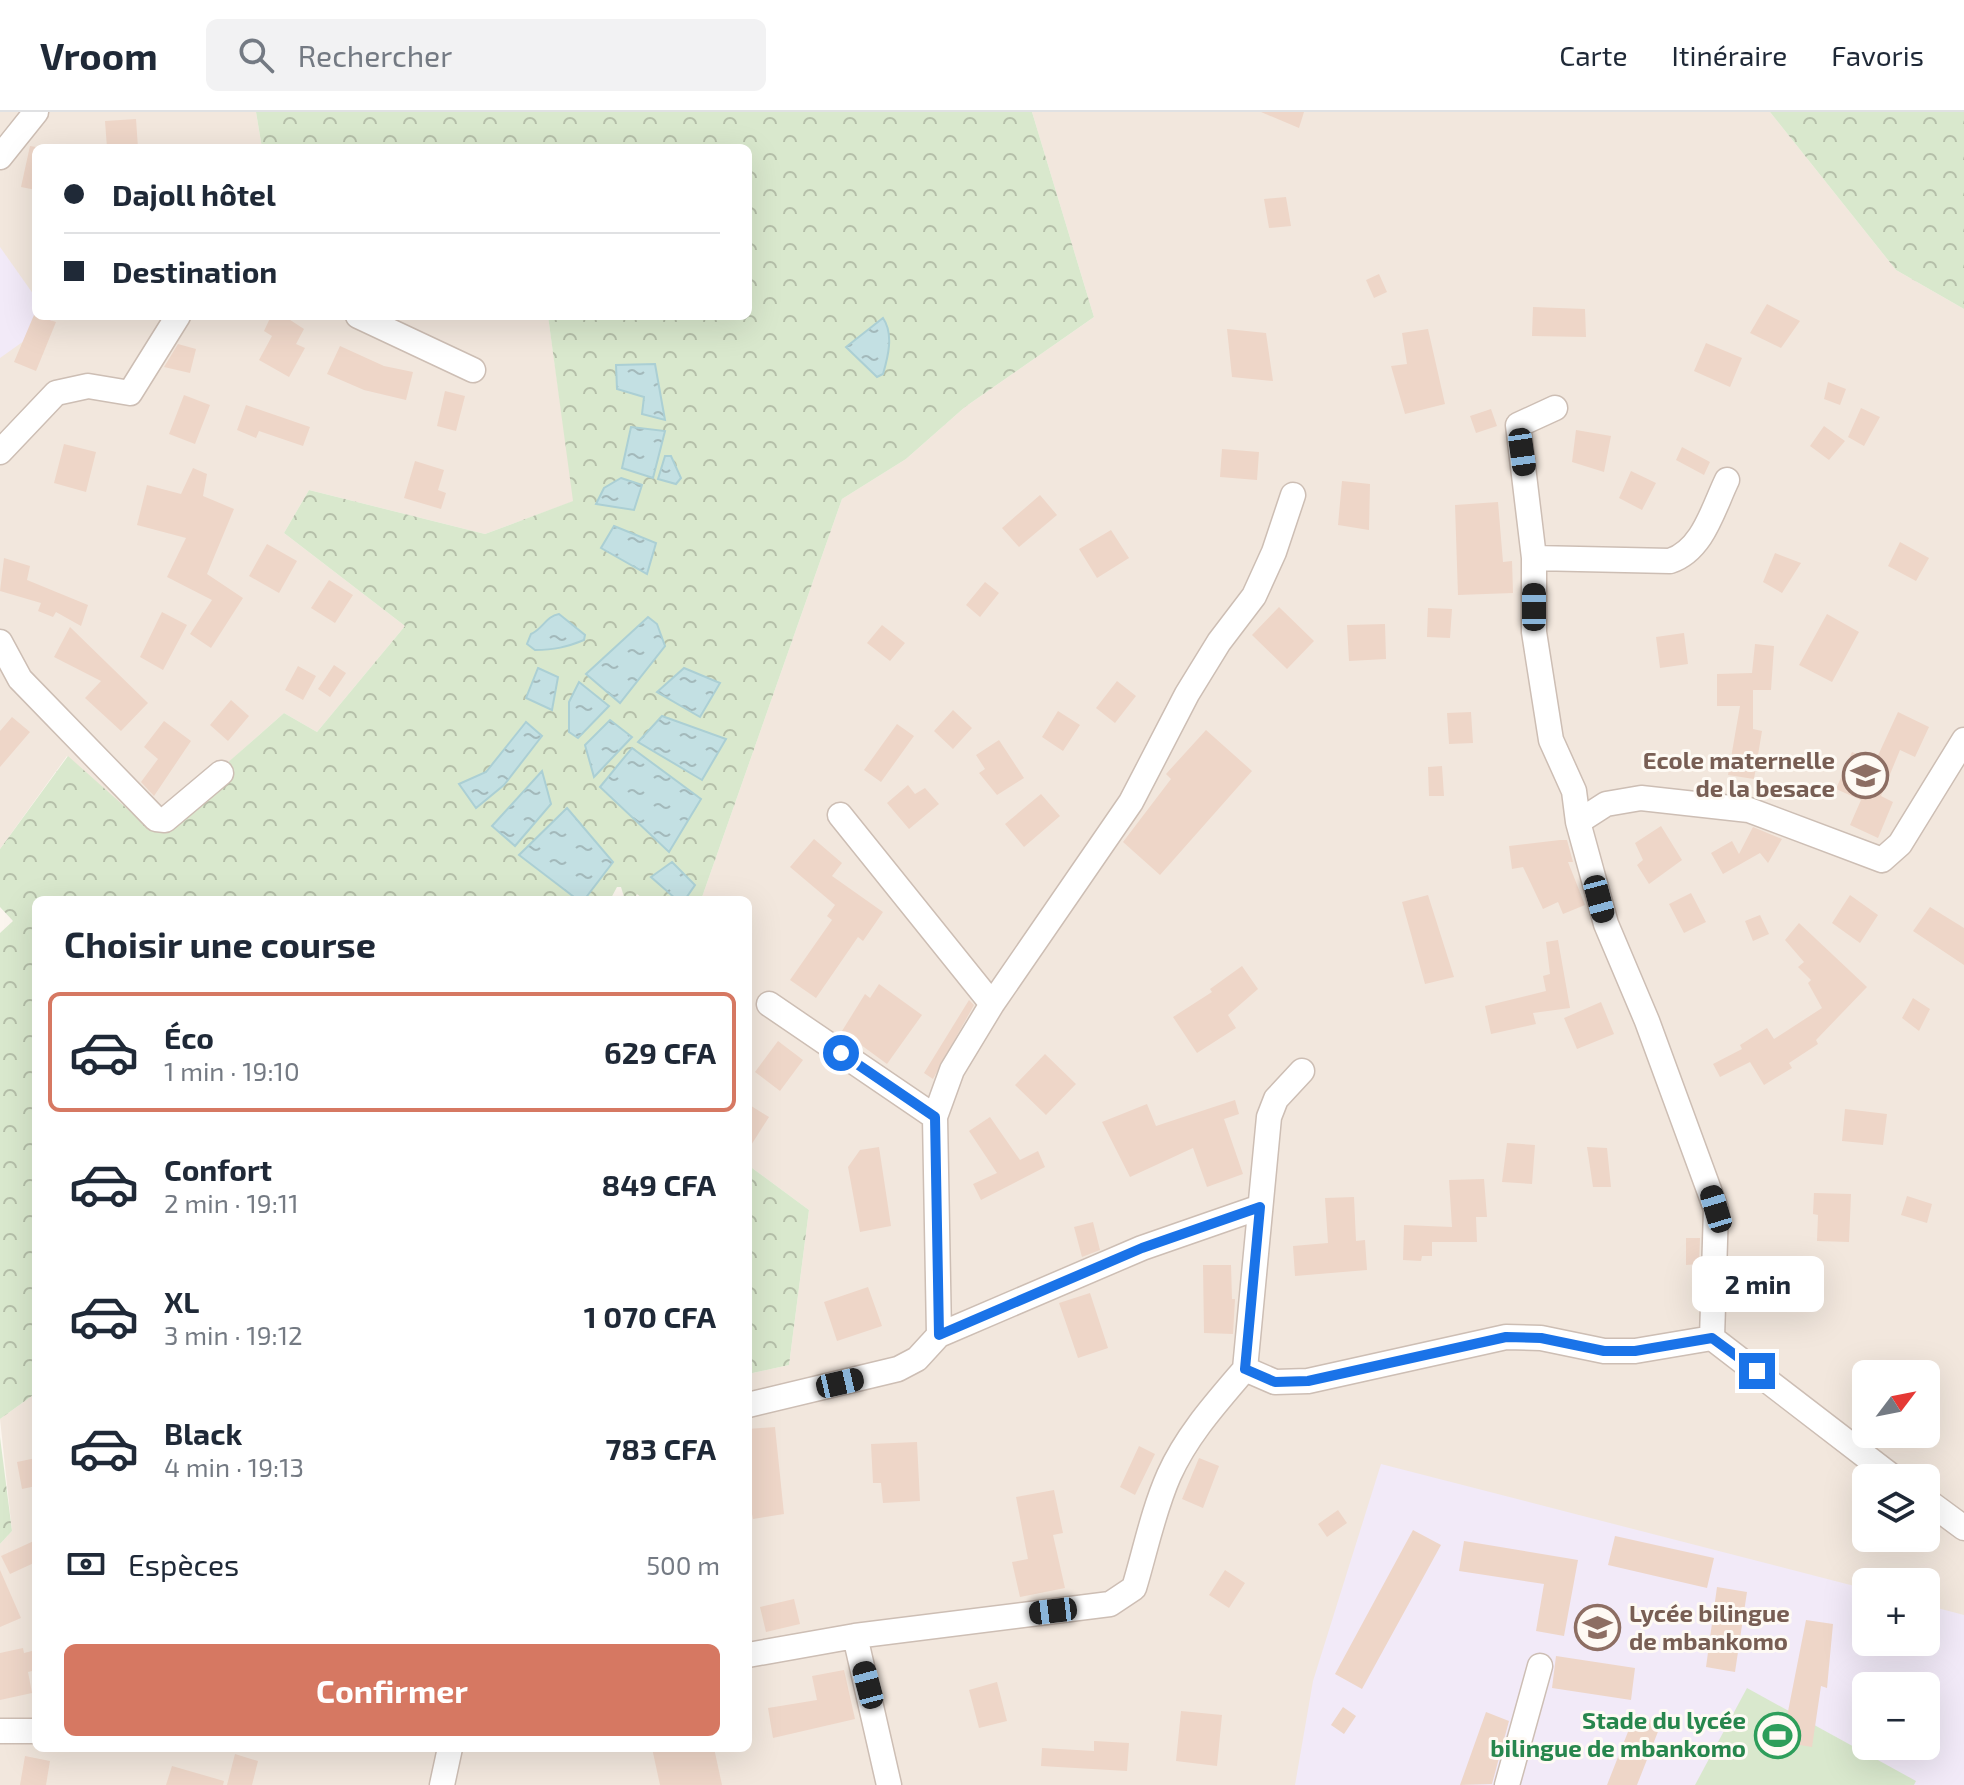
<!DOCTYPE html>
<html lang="fr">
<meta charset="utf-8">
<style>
body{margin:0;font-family:"Exo 2",sans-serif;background:#f2f2f3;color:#1f2937;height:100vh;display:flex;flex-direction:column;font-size:30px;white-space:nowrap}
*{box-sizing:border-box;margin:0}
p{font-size:26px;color:#747a83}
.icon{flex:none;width:44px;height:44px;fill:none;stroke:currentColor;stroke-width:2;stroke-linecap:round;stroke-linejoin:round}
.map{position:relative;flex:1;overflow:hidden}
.drawer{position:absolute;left:32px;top:784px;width:720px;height:856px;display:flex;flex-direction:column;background:#fff;border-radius:12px;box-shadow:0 8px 32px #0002}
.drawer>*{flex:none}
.banner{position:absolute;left:32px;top:32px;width:720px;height:176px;border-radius:12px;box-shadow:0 8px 32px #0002;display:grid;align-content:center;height:176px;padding:0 32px;background:#fff}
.needle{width:52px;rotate:58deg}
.controls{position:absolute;left:1852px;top:1248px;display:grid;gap:16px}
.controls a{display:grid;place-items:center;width:88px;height:88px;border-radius:12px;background:#fff;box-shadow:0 8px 32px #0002;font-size:40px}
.end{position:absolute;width:36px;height:36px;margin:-18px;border:10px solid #1a73e8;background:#fff;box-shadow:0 0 0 4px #fff}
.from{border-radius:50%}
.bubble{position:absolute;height:56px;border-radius:12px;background:#fff;box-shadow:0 8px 32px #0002;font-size:26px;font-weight:700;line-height:56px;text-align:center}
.car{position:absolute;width:24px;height:48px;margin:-24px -12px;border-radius:10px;box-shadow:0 0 6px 2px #0007;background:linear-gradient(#222 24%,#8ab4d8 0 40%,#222 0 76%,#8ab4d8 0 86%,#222 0)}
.banner b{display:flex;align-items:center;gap:28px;height:76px;font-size:30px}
.banner b+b{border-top:2px solid #e0e1e3}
.banner i{width:20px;height:20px;background:#1f2937}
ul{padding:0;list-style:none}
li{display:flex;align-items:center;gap:24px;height:120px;margin:0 16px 12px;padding:0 16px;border:4px solid transparent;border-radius:12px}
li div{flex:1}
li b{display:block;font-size:30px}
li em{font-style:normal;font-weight:700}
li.on{border-color:#d67862}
li>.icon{width:72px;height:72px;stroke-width:1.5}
h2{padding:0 32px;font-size:36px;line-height:96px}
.pay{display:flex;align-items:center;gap:20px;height:88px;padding:0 32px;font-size:30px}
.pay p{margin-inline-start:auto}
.primary-button{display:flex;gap:16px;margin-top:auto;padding:16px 32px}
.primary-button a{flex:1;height:92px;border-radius:12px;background:#d67862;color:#fff;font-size:32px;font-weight:700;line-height:92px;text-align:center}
header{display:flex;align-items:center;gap:48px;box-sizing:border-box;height:112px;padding:0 40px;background:#fff;border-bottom:2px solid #e0e1e3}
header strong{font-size:38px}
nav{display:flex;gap:44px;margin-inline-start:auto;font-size:28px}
.search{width:560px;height:72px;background:#f2f2f3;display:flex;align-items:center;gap:20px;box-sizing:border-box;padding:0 28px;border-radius:12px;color:#747a83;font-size:30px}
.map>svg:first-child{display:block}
.residential{fill:#f2e7dd;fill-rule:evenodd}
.education{fill:#f2eaf8;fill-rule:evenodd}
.forest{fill:url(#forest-crowns);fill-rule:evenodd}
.pitch{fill:#d9e8cd}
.water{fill:url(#water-ripples);stroke:#abcfd4;stroke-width:2}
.building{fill:#eed6c8}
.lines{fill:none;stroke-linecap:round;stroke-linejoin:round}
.minor-casing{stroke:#cdbeb4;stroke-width:27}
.minor{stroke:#fff;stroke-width:24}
.route{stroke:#1a73e8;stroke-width:10}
.labels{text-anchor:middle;stroke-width:6;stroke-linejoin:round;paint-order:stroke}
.education-label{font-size:24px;font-weight:bold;fill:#785e54;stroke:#fefaf4;text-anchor:end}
.leisure-label{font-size:24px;font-weight:bold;fill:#27864d;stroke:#fefaf4;text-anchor:end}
</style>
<header>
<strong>Vroom</strong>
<div class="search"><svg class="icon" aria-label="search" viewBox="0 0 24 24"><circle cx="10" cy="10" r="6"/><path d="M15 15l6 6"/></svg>Rechercher</div>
<nav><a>Carte</a><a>Itinéraire</a><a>Favoris</a></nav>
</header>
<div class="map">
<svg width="1964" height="1673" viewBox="0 0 1964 1673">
<defs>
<pattern id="forest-crowns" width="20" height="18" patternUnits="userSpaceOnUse" patternTransform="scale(2)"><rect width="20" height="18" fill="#d9e8cd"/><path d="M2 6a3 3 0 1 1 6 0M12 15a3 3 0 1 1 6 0" fill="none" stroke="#b5bfa9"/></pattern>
<pattern id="water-ripples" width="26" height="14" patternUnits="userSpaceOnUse" patternTransform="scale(2)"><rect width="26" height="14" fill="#c3e0e3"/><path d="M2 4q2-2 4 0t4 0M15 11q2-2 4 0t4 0" fill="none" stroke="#a3b9bb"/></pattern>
</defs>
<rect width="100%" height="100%" fill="#fbf5ee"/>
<path class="residential" d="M0,0H256L262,36H36V204H548L574,389L485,422L309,378L284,421L405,514L317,620L284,601L151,719L67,644L0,737Z
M1032,0H1770L1896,158L1964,197V1673H0V1432L12,1419L0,1307L36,1281V1636H748V1262L789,1253L809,1098L748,1053V788H701L842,387L906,347L965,295L1094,205ZM1866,1262H1926V1322H1866ZM1866,1366H1926V1426H1866ZM1866,1470H1926V1530H1866ZM1866,1574H1926V1634H1866Z"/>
<path class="education" d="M0,135L36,186V204H49L52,209L0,246Z
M1381,1352L1866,1477V1530H1926V1493L1964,1503V1673H1295L1313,1569ZM1866,1574H1926V1634H1866Z"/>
<path class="forest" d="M256,0H1032L1094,205L965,295L906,347L842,387L701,788H680L686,786L652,765L677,788H644L637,782L634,788H625L621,775H617L610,788H584L613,750L520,743L578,788H36V1281L0,1307V821L13,809L0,795V737L68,644L151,718L284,601L317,620L405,514L284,421L309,378L485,422L573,389L548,204H748V36H262ZM525,610L542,625L504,673L486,660Z
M1770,0H1964V197L1896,158Z
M748,1053L809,1098L789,1253L748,1262Z
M0,1325L12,1419L0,1432Z"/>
<path class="pitch" d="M1747,1576L1916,1669L1914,1673H1695Z"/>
<path class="water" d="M883,206C894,222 888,245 883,262L877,265L846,235Z
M655,252L665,308L642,302L644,285L617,277L616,253Z
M631,315L665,319L653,366L622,356Z
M665,344H671L681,366L676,372L658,367Z
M621,366L642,373L634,398L596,392L604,376Z
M614,414L656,431L647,462L601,436Z
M559,502L585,523L584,528C567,535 554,538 535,538L527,532L531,522C543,517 546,504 559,502Z
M648,505L657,512L665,534L620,591L586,562Z
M538,556L558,565L552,598L526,586Z
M684,556L720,571L700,605L657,580Z
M579,570L609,594L578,626L569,620V590Z
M662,604L726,627L702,668L638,630Z
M610,608L632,625L594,665L585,633Z
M526,610L542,624L504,673L476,696L459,672L486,660Z
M632,636L701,687L669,740L600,675Z
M542,659L551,692L515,734L492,714Z
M567,696L613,750L584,788H578L519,743Z
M672,750L695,773L686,786L677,788L651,765Z"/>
<path class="building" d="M1261,0H1304L1299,16Z
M136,7L138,36H107L105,9Z
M30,34L36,35V78L21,75Z
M1286,85L1291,114L1269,116L1264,87Z
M1379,162L1387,180L1374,186L1366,168Z
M1767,192L1800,209L1781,236L1750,221Z
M1533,195L1585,197L1586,225L1532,224Z
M34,203L56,210L36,259L14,250Z
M271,204H284L304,217L296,232L305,236L289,265L259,248L272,224L264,219Z
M1227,217L1266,221L1273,269L1232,265Z
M1428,217L1445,292L1405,302L1391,254L1407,252L1402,221Z
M1706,231L1742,246L1730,275L1694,259Z
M178,232L196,237L190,261L164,255Z
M340,234L384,254L413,260L406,288L364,278L327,262Z
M1828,270L1846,277L1840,293L1824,287Z
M445,279L465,284L456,319L437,314Z
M184,283L210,293L195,332L169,322Z
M246,293L310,315L303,334L259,319L256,326L237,318Z
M1861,296L1880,305L1864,334L1848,325Z
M1491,297L1497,314L1476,321L1470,304Z
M1824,314L1845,329L1829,348L1810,334Z
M1576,318L1611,324L1604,360L1572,350Z
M64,332L96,340L86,380L54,371Z
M1682,335L1710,350L1704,363L1676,348Z
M1222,337L1259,340L1257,368L1220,365Z
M415,349L444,358L438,378L446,381L441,397L404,386Z
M193,356L207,362L203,384L234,397L207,462L243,486L211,536L190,522L212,488L167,465L186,426L137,413L147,373L181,382Z
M1631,359L1656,371L1642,398L1619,386Z
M1342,369L1370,372L1369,418L1338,413Z
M1040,383L1057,403L1019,435L1002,416Z
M1498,390L1503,450L1512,449L1513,481L1458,483L1455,393Z
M1111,418L1129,446L1097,466L1079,437Z
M1900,430L1929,446L1916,469L1888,454Z
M267,432L297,449L279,481L249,464Z
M1775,441L1801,451L1782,481L1763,470Z
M4,446L30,454L27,468L88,493L81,514L56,500L53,505L38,499L41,491L0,479Z
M329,468L353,483L335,511L311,496Z
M985,470L999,481L980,505L966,493Z
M1279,495L1314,529L1287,557L1252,523Z
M1428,496L1452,497L1450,526L1427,525Z
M162,500L187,513L163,558L140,545Z
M1827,502L1859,520L1832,570L1799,553Z
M1385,512L1386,547L1349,549L1347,513Z
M882,513L905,531L890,549L867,531Z
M70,515L148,591L121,619L85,586L101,569L54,545Z
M1684,521L1688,552L1660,556L1656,525Z
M1755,532L1774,534L1771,578H1753V617L1762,619L1754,667L1728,663L1740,594H1717V562L1752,561Z
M334,553L346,561L330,585L318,577Z
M298,554L316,564L303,588L285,578Z
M1117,569L1136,584L1115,611L1096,596Z
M231,588L249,604L228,629L210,613Z
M953,598L972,616L953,637L934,619Z
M1058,599L1080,613L1063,639L1042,625Z
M1471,600L1473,631L1449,632L1447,601Z
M1898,600L1929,615L1915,645L1900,638L1881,684L1893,690L1878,726L1850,713L1861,688L1836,677L1852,640L1875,650Z
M12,605L30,620L0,655V619Z
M164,609L191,629L154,684L141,670L158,647L144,635Z
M897,612L914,624L881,670L864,658Z
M1206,618L1252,659L1160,763L1123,730L1171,667L1166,662Z
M999,628L1024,666L997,683L979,661L985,657L976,643Z
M1442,654L1444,684H1429L1428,655Z
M908,673L915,682L925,676L939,692L909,717L887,691Z
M1041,682L1060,704L1024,735L1005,712Z
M1661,714L1682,748L1649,772L1637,753L1643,748L1635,731Z
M1753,715L1782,727L1768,751L1760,741L1723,762L1711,741L1732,729L1739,742Z
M814,727L842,751L832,764L883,800L863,829L858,825L816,886L790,868L832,808L827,804L835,793L790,755Z
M1560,728H1567L1573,750H1568L1585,793L1563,802L1558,790L1543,797L1523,755L1512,757L1509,734Z
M1691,781L1706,810L1684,821L1669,792Z
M1428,783L1454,865L1425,872L1402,790Z
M1850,783L1878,803L1860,831L1832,811Z
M1930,795L1964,816V853L1913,819Z
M1760,803L1769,822L1753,829L1745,809Z
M1799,811L1867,875L1816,928L1818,932L1789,951L1792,956L1764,973L1750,950L1720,965L1713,952L1742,937L1740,933L1767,916L1774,927L1822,896L1808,871L1811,868L1798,855L1804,850L1785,828Z
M1558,828L1570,896L1533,901L1536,912L1491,922L1485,894L1546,879L1543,864L1550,862L1546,830Z
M1242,854L1258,877L1228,903L1236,916L1197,941L1173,905L1212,880L1210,877Z
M879,872L922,903L887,952L842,919L865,882L870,886Z
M1913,886L1930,897L1919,919L1902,906Z
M969,888L974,893L933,967L924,961Z
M1601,890L1614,922L1577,937L1564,906Z
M778,929L803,948L780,979L755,960Z
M1045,942L1076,972L1046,1003L1015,973Z
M1235,988L1239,1002L1224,1007L1243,1062L1207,1075L1193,1036L1130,1065L1102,1010L1147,992L1156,1014Z
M748,992L769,1005L748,1038Z
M1845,997L1887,1002L1883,1033L1842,1029Z
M990,1005L1020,1048L1038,1039L1045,1055L981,1088L973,1072L997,1061L969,1019Z
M1507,1031L1535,1033L1532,1072L1502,1070Z
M879,1035L891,1114L860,1120L848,1055L860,1038Z
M1587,1035L1607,1036L1611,1075H1593Z
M1484,1067L1487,1105H1476L1477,1130H1432V1144H1422L1421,1149L1403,1148L1404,1113L1452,1115L1449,1068Z
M1814,1081L1851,1082L1849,1130L1817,1129L1818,1103L1813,1102Z
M1907,1084L1932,1092L1927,1111L1901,1103Z
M1354,1085L1356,1129L1365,1128L1367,1158L1295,1164L1293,1134L1328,1131L1325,1086Z
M1093,1110L1100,1138L1082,1145L1074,1115Z
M1686,1126H1700L1699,1152L1686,1153Z
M1203,1153H1231L1232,1187H1235L1233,1222L1204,1221Z
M868,1175L882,1214L837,1229L824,1190Z
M1090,1181L1108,1236L1078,1246L1059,1191Z
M775,1315L784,1402L753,1407L748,1383V1317Z
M917,1330L920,1389L883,1391L881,1371H873L871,1332Z
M1139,1334L1155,1342L1135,1383L1120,1375Z
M36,1346V1374L22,1377L17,1350Z
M1199,1346L1219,1354L1203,1396L1182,1387Z
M1054,1378L1063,1421L1053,1423L1065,1476L1020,1485L1012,1450L1028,1447L1016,1385Z
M1338,1398L1347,1411L1327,1425L1318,1412Z
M1413,1418L1441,1433L1362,1577L1335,1562Z
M1615,1424L1714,1446L1707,1476L1608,1453Z
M36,1428V1450L10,1462L1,1444Z
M1464,1429L1578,1448L1564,1524L1536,1519L1544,1472L1459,1459Z
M0,1458L21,1506L0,1515Z
M1225,1458L1245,1471L1229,1496L1209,1483Z
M1717,1475L1747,1480L1735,1560L1706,1555Z
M794,1487L800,1512L766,1520L760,1495Z
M1806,1508L1833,1512L1827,1576L1821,1574L1812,1635L1782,1630Z
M23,1536L24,1541L36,1538V1558L28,1560L32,1581L0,1588V1541Z
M1556,1544L1635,1556L1631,1588L1552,1576Z
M844,1558L855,1607L773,1626L768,1596L817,1588L812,1564Z
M997,1570L1007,1609L979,1616L969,1578Z
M1343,1595L1356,1604L1344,1622L1331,1613Z
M1181,1599L1222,1603L1217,1654L1176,1649Z
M1486,1600L1509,1609L1492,1672L1460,1673Z
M1635,1602L1661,1612L1637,1673H1607Z
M1094,1629L1129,1631L1127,1659L1041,1654L1042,1636L1094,1639Z
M652,1636H714L722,1673H660Z
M235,1642L258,1649L252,1673H227Z
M25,1644L50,1649L46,1673H20Z
M172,1654L224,1669L223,1673H166Z"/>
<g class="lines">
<defs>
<path id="minor" d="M0,45L36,0
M358,204L473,258
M1555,296L1518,313L1534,446V520L1551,628L1574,679L1578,710
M0,340L56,281L88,274L130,281L178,204
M1534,446L1670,449C1703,438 1713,397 1727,368
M0,530L20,567L156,707L165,708L221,661
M840,703L992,892
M769,892L935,1005
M1302,959L1276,987L1269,1005L1245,1257L1275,1270L1308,1269L1506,1225L1541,1226L1604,1239H1635L1712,1226
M939,1223L935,1005L952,958L992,892L1131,690L1187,582L1219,530L1254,484L1274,440L1293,383
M748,1293L898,1257L917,1247L939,1223L1142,1136L1260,1095
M1894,1366L1712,1226L1716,1097L1647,909L1606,812L1578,710L1606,692L1641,686L1749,698L1882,748L1900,732L1964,628
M1926,1388L1964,1416
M855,1524L889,1673
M748,1543L855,1524L1110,1492L1134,1476C1145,1440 1153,1399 1169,1363C1187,1323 1216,1291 1245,1257
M0,1619H36
M442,1673L450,1636
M1507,1673L1540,1554"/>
</defs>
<use href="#minor" class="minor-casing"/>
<use href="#minor" class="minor"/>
</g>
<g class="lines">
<path class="route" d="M841,941L935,1005L939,1223L1142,1136L1260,1095L1245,1257L1275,1270L1308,1269L1506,1225L1541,1226L1604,1239H1635L1712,1226L1757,1259"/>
</g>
<defs>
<symbol id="school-ring" viewBox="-11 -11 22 22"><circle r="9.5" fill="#fefaf4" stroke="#8d6e63" stroke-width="1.5"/><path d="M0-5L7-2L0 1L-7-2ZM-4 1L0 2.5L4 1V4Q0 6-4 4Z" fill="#8d6e63"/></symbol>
<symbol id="stadium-ring" viewBox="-11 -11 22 22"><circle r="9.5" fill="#fefaf4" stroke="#2e9e5b" stroke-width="1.5"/><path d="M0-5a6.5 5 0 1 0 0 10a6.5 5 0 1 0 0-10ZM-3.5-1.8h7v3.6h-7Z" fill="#2e9e5b"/></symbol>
</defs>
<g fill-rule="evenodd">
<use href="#school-ring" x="1840" y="638" width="51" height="51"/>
<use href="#school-ring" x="1572" y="1490" width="51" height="51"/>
<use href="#stadium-ring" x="1752" y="1598" width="51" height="51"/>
</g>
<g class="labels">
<g class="education-label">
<text x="1835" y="657">Ecole maternelle<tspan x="1835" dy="28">de la besace</tspan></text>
<text x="1629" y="1510" text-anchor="start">Lycée bilingue<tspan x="1629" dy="28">de mbankomo</tspan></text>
</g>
<g class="leisure-label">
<text x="1746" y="1617">Stade du lycée<tspan x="1746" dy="28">bilingue de mbankomo</tspan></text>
</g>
</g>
</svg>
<div class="controls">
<a><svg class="needle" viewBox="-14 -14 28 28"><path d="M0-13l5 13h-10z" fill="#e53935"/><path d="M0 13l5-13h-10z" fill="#747a83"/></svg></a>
<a><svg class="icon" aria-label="layers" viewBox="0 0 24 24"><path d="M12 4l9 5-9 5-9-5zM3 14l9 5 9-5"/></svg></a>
<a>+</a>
<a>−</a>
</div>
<i class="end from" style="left:841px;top:941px"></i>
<i class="end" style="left:1757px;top:1259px"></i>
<div class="bubble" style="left:1692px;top:1144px;width:132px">2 min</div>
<i class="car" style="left:1522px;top:340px;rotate:172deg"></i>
<i class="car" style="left:1534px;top:495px;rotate:0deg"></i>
<i class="car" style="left:1599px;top:787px;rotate:165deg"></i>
<i class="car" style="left:1716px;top:1097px;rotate:343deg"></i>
<i class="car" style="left:840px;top:1271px;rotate:77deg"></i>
<i class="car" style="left:1053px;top:1499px;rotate:263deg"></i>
<i class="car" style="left:868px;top:1573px;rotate:345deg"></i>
<div class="banner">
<b><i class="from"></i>Dajoll hôtel</b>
<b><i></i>Destination</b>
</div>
<section class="drawer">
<h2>Choisir une course</h2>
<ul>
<li class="on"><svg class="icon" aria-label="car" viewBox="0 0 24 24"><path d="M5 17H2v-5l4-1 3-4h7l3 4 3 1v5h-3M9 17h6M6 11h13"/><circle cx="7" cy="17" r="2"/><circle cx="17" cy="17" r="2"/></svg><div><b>Éco</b><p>1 min · 19:10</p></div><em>629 CFA</em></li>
<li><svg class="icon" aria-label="car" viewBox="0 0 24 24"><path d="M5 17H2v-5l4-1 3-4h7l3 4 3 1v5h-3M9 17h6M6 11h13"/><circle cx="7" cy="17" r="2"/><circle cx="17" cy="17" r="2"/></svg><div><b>Confort</b><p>2 min · 19:11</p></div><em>849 CFA</em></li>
<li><svg class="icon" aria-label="car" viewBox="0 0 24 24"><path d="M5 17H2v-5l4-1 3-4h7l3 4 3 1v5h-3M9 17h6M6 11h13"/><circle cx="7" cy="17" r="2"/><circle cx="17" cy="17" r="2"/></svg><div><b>XL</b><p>3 min · 19:12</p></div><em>1 070 CFA</em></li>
<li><svg class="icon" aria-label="car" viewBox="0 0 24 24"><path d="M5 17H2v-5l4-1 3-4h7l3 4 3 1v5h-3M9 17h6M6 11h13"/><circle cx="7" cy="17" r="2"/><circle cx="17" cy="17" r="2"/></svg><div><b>Black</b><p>4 min · 19:13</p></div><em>783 CFA</em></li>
</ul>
<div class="pay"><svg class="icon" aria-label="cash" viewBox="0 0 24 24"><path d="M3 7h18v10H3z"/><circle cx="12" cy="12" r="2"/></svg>Espèces<p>500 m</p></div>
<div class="primary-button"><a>Confirmer</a></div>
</section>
</div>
